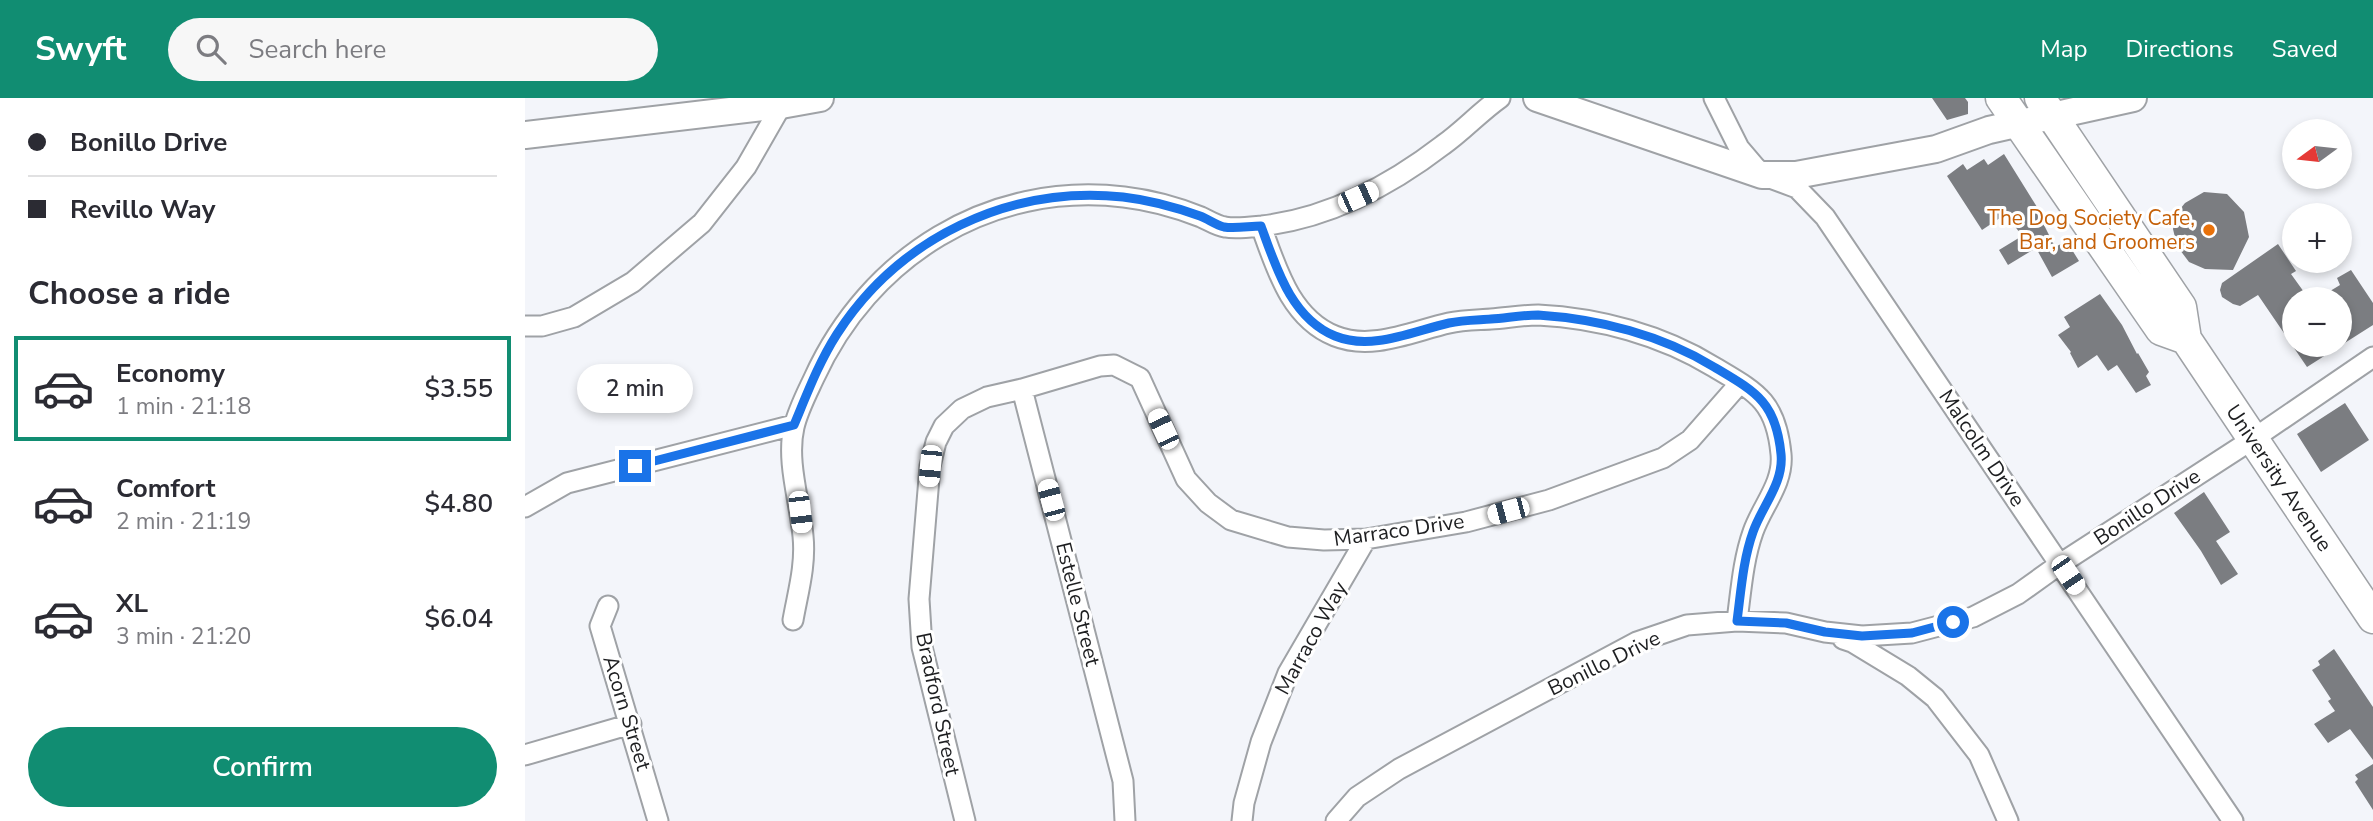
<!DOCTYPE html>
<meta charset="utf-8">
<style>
body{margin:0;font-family:"Nunito Sans",sans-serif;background:#f7f7f7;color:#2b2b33;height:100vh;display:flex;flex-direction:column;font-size:26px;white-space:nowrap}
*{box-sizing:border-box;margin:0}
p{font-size:23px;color:#7c7c81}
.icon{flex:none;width:38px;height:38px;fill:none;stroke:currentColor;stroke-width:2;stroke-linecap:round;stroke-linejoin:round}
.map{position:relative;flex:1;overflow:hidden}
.details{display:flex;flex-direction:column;background:#fff;width:525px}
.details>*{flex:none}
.guide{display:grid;align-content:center;height:154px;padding:0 28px;background:#fff}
.needle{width:46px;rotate:255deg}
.buttons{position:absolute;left:1757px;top:21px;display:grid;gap:14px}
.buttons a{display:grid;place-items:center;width:70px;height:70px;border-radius:50%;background:#fff;box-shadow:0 4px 10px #0003;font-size:35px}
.end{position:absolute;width:32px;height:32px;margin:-16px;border:9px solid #1a73e8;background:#fff;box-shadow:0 0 0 4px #fff}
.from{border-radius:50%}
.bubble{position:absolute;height:49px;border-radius:24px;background:#fff;box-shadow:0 4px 10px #0003;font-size:23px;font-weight:600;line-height:49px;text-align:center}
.car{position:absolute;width:21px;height:42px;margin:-21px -10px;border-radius:9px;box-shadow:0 0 5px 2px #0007;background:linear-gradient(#fff 24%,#345 0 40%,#fff 0 76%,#345 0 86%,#fff 0)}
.guide b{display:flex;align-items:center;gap:24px;height:66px;font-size:26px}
.guide b+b{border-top:2px solid #e1e1e2}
.guide i{width:18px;height:18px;background:#2b2b33}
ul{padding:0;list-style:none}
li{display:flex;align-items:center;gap:21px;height:105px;margin:0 14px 10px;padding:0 14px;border:4px solid transparent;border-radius:0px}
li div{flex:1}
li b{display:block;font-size:26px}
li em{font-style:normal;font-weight:600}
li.current{border-color:#118d72}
li>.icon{width:63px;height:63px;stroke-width:1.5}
h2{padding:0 28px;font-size:32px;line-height:84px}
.primary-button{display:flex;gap:14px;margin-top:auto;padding:14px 28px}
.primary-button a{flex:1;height:80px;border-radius:42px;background:#118d72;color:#fff;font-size:28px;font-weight:600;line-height:80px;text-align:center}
header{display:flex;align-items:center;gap:42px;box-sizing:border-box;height:98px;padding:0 35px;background:#118d72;color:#fff}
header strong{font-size:33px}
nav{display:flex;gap:38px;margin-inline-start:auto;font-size:24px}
.search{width:490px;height:63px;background:#f7f7f7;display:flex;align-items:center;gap:18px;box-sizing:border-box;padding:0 24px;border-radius:38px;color:#7c7c81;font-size:26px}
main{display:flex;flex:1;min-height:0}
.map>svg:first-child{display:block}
.building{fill:#7b7d81}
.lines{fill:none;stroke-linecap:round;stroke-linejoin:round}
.street-casing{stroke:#9fa2a6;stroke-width:23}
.secondary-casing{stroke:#9fa2a6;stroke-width:30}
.primary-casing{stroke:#9fa2a6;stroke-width:33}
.street{stroke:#fff;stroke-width:19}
.secondary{stroke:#fff;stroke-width:26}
.primary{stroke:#fff;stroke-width:30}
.route{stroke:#1a73e8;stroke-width:9}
.food-dot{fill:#e8710a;stroke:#fff;stroke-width:2.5}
.labels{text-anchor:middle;stroke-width:6;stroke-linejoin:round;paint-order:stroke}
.food-label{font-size:21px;fill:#c56008;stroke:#fff;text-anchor:end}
.street-label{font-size:21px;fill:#1d1e20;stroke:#fff}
</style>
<header>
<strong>Swyft</strong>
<div class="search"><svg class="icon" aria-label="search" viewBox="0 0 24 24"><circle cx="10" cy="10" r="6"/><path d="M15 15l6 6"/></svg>Search here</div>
<nav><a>Map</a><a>Directions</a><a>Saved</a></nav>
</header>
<main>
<section class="details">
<div class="guide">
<b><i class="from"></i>Bonillo Drive</b>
<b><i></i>Revillo Way</b>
</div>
<h2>Choose a ride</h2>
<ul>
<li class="current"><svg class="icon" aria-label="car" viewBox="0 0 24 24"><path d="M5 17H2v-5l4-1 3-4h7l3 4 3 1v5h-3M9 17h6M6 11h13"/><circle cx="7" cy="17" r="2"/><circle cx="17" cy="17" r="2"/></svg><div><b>Economy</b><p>1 min · 21:18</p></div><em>$3.55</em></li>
<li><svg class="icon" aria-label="car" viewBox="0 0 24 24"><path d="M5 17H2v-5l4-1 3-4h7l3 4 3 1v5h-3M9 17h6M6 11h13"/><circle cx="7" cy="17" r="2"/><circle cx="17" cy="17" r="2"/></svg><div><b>Comfort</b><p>2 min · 21:19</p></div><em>$4.80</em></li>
<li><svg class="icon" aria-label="car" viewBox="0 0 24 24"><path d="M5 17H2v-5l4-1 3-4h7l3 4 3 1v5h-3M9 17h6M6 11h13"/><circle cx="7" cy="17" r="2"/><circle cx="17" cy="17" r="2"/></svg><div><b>XL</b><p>3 min · 21:20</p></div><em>$6.04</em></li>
</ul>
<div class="primary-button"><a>Confirm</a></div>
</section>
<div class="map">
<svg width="1848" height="723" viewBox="0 0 1848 723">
<rect width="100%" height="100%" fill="#f3f5fa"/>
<path class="building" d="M1407,0H1440L1443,4V16L1422,22Z
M1479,56L1522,125L1519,127L1530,149L1536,146L1540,151L1544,147L1554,163L1527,179L1511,150L1483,167L1474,152L1497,138L1481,116L1457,132L1422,78L1438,66L1442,72L1459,61L1463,67Z
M1679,94L1702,96L1719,114L1724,139L1708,172L1680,171L1664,164L1652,148L1648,131L1651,116L1660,105Z
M1753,146L1771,173L1766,176L1784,201H1769V247H1815V201H1792L1815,187L1812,180L1826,172L1848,205V227L1782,269L1733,197L1715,208L1708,206L1697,199L1695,192L1697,185Z
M1575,196L1597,227L1612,256L1613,255L1624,274L1621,278L1626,287L1611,295L1592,267L1583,273L1572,257L1553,270L1545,255L1546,254L1533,237L1545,229L1539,219Z
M1820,305L1844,342L1796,374L1772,336Z
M1679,394L1705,434L1691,443L1713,476L1696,487L1676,453L1649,415Z
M1809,551L1848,609V662L1825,631L1803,645L1789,626L1810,613L1803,603L1806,601L1787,572L1795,567L1793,563Z
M1848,666V712L1830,684L1833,681L1830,677Z"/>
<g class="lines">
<defs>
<path id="street" d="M1189,0L1214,50L1237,77L1272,90L1300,119L1708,723
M736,128C751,169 765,220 810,238C847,253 888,233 924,225C937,222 952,222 966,221C981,220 998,217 1013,217C1074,220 1137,237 1189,269C1231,294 1251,303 1256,356C1259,385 1237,408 1228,434C1218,462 1216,493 1212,523
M0,228H17L49,219L108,184L177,125L221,69L260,1
M497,291L598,683L600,723
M0,409L42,385L269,327
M83,508L75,528L133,723
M268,522C273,494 281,467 278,438C275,404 261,363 269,329C273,312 282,295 289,280C344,159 464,83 599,99C625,102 651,109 676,119C683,122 692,128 700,129C711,131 726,129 737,128C803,120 866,87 918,47C938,33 955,14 975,0
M1318,541L1327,544L1383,578L1410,600L1454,657L1483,723
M0,657L106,626
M440,723L397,549L394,501L405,368L411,344L419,328L437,311L462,299L497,291L575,268L589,267L615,280L661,381L683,405L706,422L763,439L799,442L841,441L941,424L1024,402L1138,360L1165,342L1215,285
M717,723L719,705L736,644L763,575L841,441
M811,723L832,699L874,671L1112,544L1162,527L1212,523L1261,525L1300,534L1337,538L1387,535L1448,519L1493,496L1535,466L1728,341L1848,259"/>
<path id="secondary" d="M1012,0L1237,77H1271L1411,51L1464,32L1608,0
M0,37L256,7L295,0"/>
<path id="primary" d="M1476,0L1636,232L1661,241
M1515,0L1656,209L1661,241L1848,520"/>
</defs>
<use href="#street" class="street-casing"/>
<use href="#secondary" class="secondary-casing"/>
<use href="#primary" class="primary-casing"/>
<use href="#street" class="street"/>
<use href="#secondary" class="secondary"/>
<use href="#primary" class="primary"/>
</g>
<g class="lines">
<path class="route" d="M110,368L269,327C282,296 294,264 312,236C374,140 484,87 598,99C624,102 650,109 675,118C683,121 691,127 699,129C710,131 725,128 736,128C751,169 766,220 810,238C847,253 888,233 924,225C937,222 952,222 966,221C981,220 998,217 1013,217C1074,221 1137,237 1189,269C1231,294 1251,304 1256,356C1259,385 1237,408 1228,434C1218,462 1216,493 1212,523L1261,525L1300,534L1337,538L1387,535L1428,524"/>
</g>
<circle class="food-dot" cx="1684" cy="132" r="7"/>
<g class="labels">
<g class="food-label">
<text x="1670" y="127">The Dog Society Cafe,<tspan x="1670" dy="24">Bar, and Groomers</tspan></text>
</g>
<g class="street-label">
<text transform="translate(1457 350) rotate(56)" y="7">Malcolm Drive</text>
<text transform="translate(1754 380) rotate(56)" y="7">University Avenue</text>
<text transform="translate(1622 409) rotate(-33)" y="7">Bonillo Drive</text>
<text transform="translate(874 432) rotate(-8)" y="7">Marraco Drive</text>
<text transform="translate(553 506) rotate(76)" y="7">Estelle Street</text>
<text transform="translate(786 540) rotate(-61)" y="7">Marraco Way</text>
<text transform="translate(1079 565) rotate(-26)" y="7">Bonillo Drive</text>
<text transform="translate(413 606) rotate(78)" y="7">Bradford Street</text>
<text transform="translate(102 615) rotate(73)" y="7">Acorn Street</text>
</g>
</g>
</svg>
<div class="buttons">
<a><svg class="needle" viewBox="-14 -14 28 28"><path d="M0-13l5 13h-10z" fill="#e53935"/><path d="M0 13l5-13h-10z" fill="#7c7c81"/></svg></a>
<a>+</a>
<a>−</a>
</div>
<i class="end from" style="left:1428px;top:524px"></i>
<i class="end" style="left:110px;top:368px"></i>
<div class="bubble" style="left:52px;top:266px;width:116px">2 min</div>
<i class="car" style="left:833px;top:99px;rotate:66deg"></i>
<i class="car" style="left:638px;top:331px;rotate:335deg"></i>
<i class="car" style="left:405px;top:368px;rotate:185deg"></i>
<i class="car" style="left:526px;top:402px;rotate:345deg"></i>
<i class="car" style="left:983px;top:413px;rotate:255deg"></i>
<i class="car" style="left:275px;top:414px;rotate:173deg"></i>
<i class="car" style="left:1543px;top:477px;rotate:146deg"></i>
</div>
</main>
